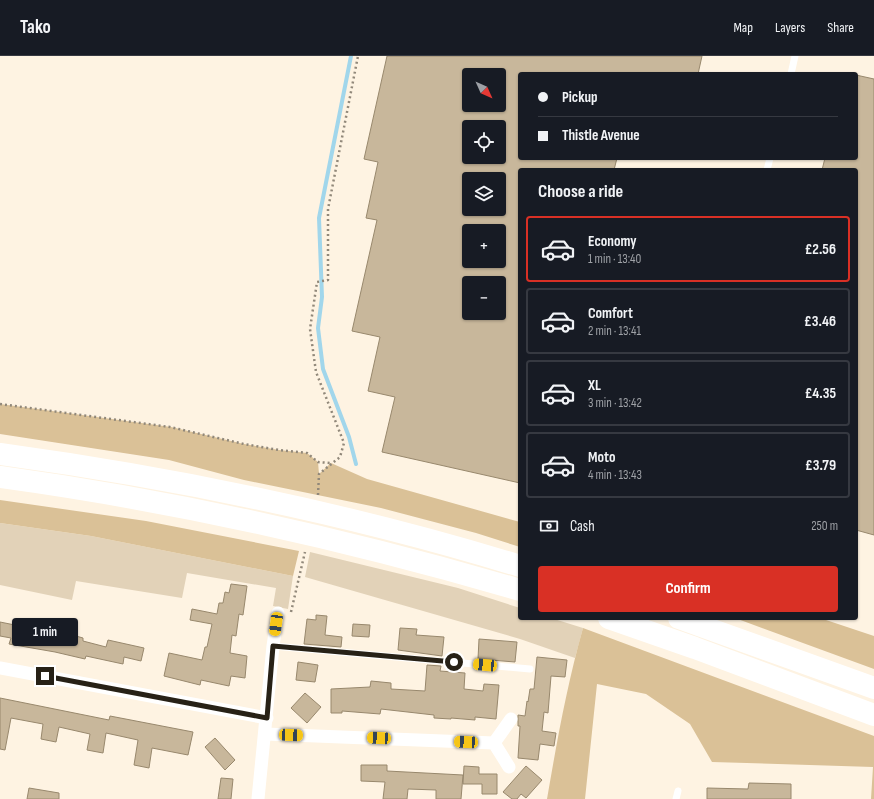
<!DOCTYPE html>
<meta charset="utf-8">
<style>
body{margin:0;font-family:"Sofia Sans Condensed",sans-serif;background:#242831;color:#f1f3f6;height:100vh;display:flex;flex-direction:column;font-size:15px;white-space:nowrap}
*{box-sizing:border-box;margin:0}
p{font-size:13px;color:#9ea1a6}
.icon{flex:none;width:22px;height:22px;fill:none;stroke:currentColor;stroke-width:2;stroke-linecap:round;stroke-linejoin:round}
.map{position:relative;flex:1;overflow:hidden}
.side{position:absolute;left:518px;top:112px;width:340px;height:452px;display:flex;flex-direction:column;background:#171b24;border-radius:4px;box-shadow:0 1px 3px #0004}
.side>*{flex:none}
.guide{position:absolute;left:518px;top:16px;width:340px;height:88px;border-radius:4px;box-shadow:0 1px 3px #0004;display:grid;align-content:center;height:88px;padding:0 20px;background:#171b24}
.needle{width:26px;rotate:135deg}
.controls{position:absolute;left:462px;top:12px;display:grid;gap:8px}
.controls a{display:grid;place-items:center;width:44px;height:44px;border-radius:4px;background:#171b24;box-shadow:0 1px 3px #0004;font-size:20px}
.end{position:absolute;width:18px;height:18px;margin:-9px;border:5px solid #272116;background:#fff;box-shadow:0 0 0 2px #fff}
.from{border-radius:50%}
.bubble{position:absolute;height:28px;border-radius:4px;background:#171b24;box-shadow:0 1px 3px #0004;font-size:13px;font-weight:700;line-height:28px;text-align:center}
.car{position:absolute;width:12px;height:24px;margin:-12px -6px;border-radius:5px;box-shadow:0 0 3px 1px #0007;background:linear-gradient(#f5c518 24%,#345 0 40%,#f5c518 0 76%,#345 0 86%,#f5c518 0)}
.guide b{display:flex;align-items:center;gap:14px;height:38px;font-size:15px}
.guide b+b{border-top:1px solid #363941}
.guide i{width:10px;height:10px;background:#f1f3f6}
ul{padding:0;list-style:none}
li{display:flex;align-items:center;gap:12px;height:66px;margin:0 8px 6px;padding:0 12px;border:2px solid #363941;border-radius:4px}
li div{flex:1}
li b{display:block;font-size:15px}
li em{font-style:normal;font-weight:700}
li.current{border-color:#d93025}
li>.icon{width:36px;height:36px;stroke-width:1.5}
h2{padding:0 20px;font-size:18px;line-height:48px}
.pay{display:flex;align-items:center;gap:10px;height:44px;padding:0 20px;font-size:15px}
.pay p{margin-inline-start:auto}
.primary-button{display:flex;gap:8px;margin-top:auto;padding:8px 20px}
.primary-button a{flex:1;height:46px;border-radius:4px;background:#d93025;color:#fff;font-size:16px;font-weight:700;line-height:46px;text-align:center}
header{display:flex;align-items:center;gap:24px;box-sizing:border-box;height:56px;padding:0 20px;background:#171b24;border-bottom:1px solid #363941}
header strong{font-size:19px}
nav{display:flex;gap:22px;margin-inline-start:auto;font-size:14px}
.map>svg:first-child{display:block}
.green{fill:#e2d2b8}
.forest{fill:#dac197}
.lines{fill:none;stroke-linecap:round;stroke-linejoin:round}
.stream{stroke:#a1d6eb;stroke-width:4}
.building{fill:#c8b79b;stroke:#98886d;fill-rule:evenodd}
.path{stroke:#91887a;stroke-width:2.5;stroke-dasharray:2 3;stroke-linecap:butt}
.service{stroke:#fff;stroke-width:7}
.minor{stroke:#fff;stroke-width:13}
.motorway{stroke:#fff;stroke-width:22}
.route{stroke:#272116;stroke-width:5}
</style>
<header>
<strong>Tako</strong>
<nav><a>Map</a><a>Layers</a><a>Share</a></nav>
</header>
<div class="map">
<svg width="874" height="743" viewBox="0 0 874 743">
<rect width="100%" height="100%" fill="#fef3e2"/>
<path class="green" d="M0,467L91,480L293,520L288,553L273,550L276,532L187,517L182,542L76,525L72,544L0,529Z
M310,496L458,532L520,552V562H551L583,572L575,602L520,583L305,521Z"/>
<path class="forest" d="M0,348L171,371L244,388L279,394L307,397L318,406L319,418L331,407L367,423L520,466V491L476,477L381,452L244,424L169,404L0,378Z
M0,444L146,465L299,495L293,520L91,480L0,467Z
M735,562H820L874,580V613Z
M583,572L874,680V743H871L873,711L712,706L690,668L646,638L597,628L585,743H547C557,685 567,629 583,572Z"/>
<g class="lines">
<path class="stream" d="M351,0L319,162L322,241L318,272L323,313L349,381L356,408"/>
</g>
<path class="building" d="M387,0H702L698,18H520V102H617L614,114H520V427L382,396L395,341L368,335L380,281L352,275L377,164L366,162L378,106L364,103ZM469,19H499V49H469ZM469,71H499V101H469ZM469,123H499V153H469ZM469,175H499V205H469ZM469,227H499V257H469Z
M856,19L874,23V479L856,474V114H822L825,102H856Z
M231,528L247,530L243,559L239,558L236,580L232,579L230,597L247,600L245,622L231,620L229,630L201,624L200,629L164,620L169,597L202,604L205,591H207L212,568L190,564L192,553L217,558L219,547H223L225,536L229,537Z
M316,559L327,560L325,579L342,581L341,591L304,588L307,563L316,564Z
M0,566L69,580V578L83,582V585L106,591L108,584L144,592L141,605L124,601L123,608L86,600L85,603L55,596L9,588L11,582L0,580Z
M353,568L370,569L369,581L352,580Z
M400,572L417,573L416,579L444,581L442,600L398,594Z
M479,583L517,586L515,606L478,603Z
M537,601L567,604L565,621L551,620L548,657L544,656L542,675L556,677L554,690L540,688L538,704L518,702L520,670H518V659L525,660L527,645L528,646L530,633H534Z
M298,606L318,609L315,626L296,624Z
M427,609L441,610L440,615L465,617L464,633L483,635L484,628L499,629L496,663L475,661V664L451,662V663L434,662V659L381,653L380,658L342,655V657H331V633L370,631L371,625L391,627V633L425,635Z
M305,637L321,651L307,667L291,652Z
M0,642L109,664L110,660L193,676L188,699L152,692L149,712L134,709L138,684L106,677L103,697L87,694L90,678L59,671L56,686L41,683L43,668L11,662L5,694L0,693Z
M215,682L235,704L225,714L205,691Z
M361,709H387V715L463,719L461,743H436V734L408,733L407,743H383L385,726L361,725Z
M464,710L479,711V718H497V738H482V728H463Z
M526,710L542,724L526,742L521,738L517,743H512L503,736Z
M221,722L233,723L231,743H218Z
M749,727L791,728V743H707V732L748,733Z
M29,732L59,737V743H27Z"/>
<g class="lines">
<path class="path" d="M0,348L170,371L244,388L279,394L307,397L318,406L330,407
M318,439L319,418L340,401L344,387L316,316L310,273L317,226L328,224V153L358,0
M291,556L305,496"/>
<path class="service" d="M791,18L795,0
M767,114L770,102
M273,590L530,613
M676,743L678,735"/>
<path class="minor" d="M0,612L267,662
M265,678L494,687
M509,711L494,687L511,663
M258,743L273,590L278,557"/>
<path class="motorway" d="M0,398C175,422 351,458 520,510
M0,421C176,445 349,484 520,534
M609,562L695,592L874,659
M679,562L874,632"/>
</g>
<g class="lines">
<path class="route" d="M45,620L267,662L273,590L454,606"/>
</g>
</svg>
<div class="controls">
<a><svg class="needle" viewBox="-14 -14 28 28"><path d="M0-13l5 13h-10z" fill="#e53935"/><path d="M0 13l5-13h-10z" fill="#9ea1a6"/></svg></a>
<a><svg class="icon" aria-label="locate" viewBox="0 0 24 24"><circle cx="12" cy="12" r="6"/><path d="M12 2v4M12 18v4M2 12h4M18 12h4"/></svg></a>
<a><svg class="icon" aria-label="layers" viewBox="0 0 24 24"><path d="M12 4l9 5-9 5-9-5zM3 14l9 5 9-5"/></svg></a>
<a>+</a>
<a>−</a>
</div>
<i class="end from" style="left:454px;top:606px"></i>
<i class="end" style="left:45px;top:620px"></i>
<div class="bubble" style="left:12px;top:562px;width:66px">1 min</div>
<i class="car" style="left:276px;top:568px;rotate:188deg"></i>
<i class="car" style="left:485px;top:609px;rotate:275deg"></i>
<i class="car" style="left:291px;top:679px;rotate:92deg"></i>
<i class="car" style="left:379px;top:682px;rotate:273deg"></i>
<i class="car" style="left:466px;top:686px;rotate:273deg"></i>
<div class="guide">
<b><i class="from"></i>Pickup</b>
<b><i></i>Thistle Avenue</b>
</div>
<section class="side">
<h2>Choose a ride</h2>
<ul>
<li class="current"><svg class="icon" aria-label="car" viewBox="0 0 24 24"><path d="M5 17H2v-5l4-1 3-4h7l3 4 3 1v5h-3M9 17h6M6 11h13"/><circle cx="7" cy="17" r="2"/><circle cx="17" cy="17" r="2"/></svg><div><b>Economy</b><p>1 min · 13:40</p></div><em>£2.56</em></li>
<li><svg class="icon" aria-label="car" viewBox="0 0 24 24"><path d="M5 17H2v-5l4-1 3-4h7l3 4 3 1v5h-3M9 17h6M6 11h13"/><circle cx="7" cy="17" r="2"/><circle cx="17" cy="17" r="2"/></svg><div><b>Comfort</b><p>2 min · 13:41</p></div><em>£3.46</em></li>
<li><svg class="icon" aria-label="car" viewBox="0 0 24 24"><path d="M5 17H2v-5l4-1 3-4h7l3 4 3 1v5h-3M9 17h6M6 11h13"/><circle cx="7" cy="17" r="2"/><circle cx="17" cy="17" r="2"/></svg><div><b>XL</b><p>3 min · 13:42</p></div><em>£4.35</em></li>
<li><svg class="icon" aria-label="car" viewBox="0 0 24 24"><path d="M5 17H2v-5l4-1 3-4h7l3 4 3 1v5h-3M9 17h6M6 11h13"/><circle cx="7" cy="17" r="2"/><circle cx="17" cy="17" r="2"/></svg><div><b>Moto</b><p>4 min · 13:43</p></div><em>£3.79</em></li>
</ul>
<div class="pay"><svg class="icon" aria-label="cash" viewBox="0 0 24 24"><path d="M3 7h18v10H3z"/><circle cx="12" cy="12" r="2"/></svg>Cash<p>250 m</p></div>
<div class="primary-button"><a>Confirm</a></div>
</section>
</div>
